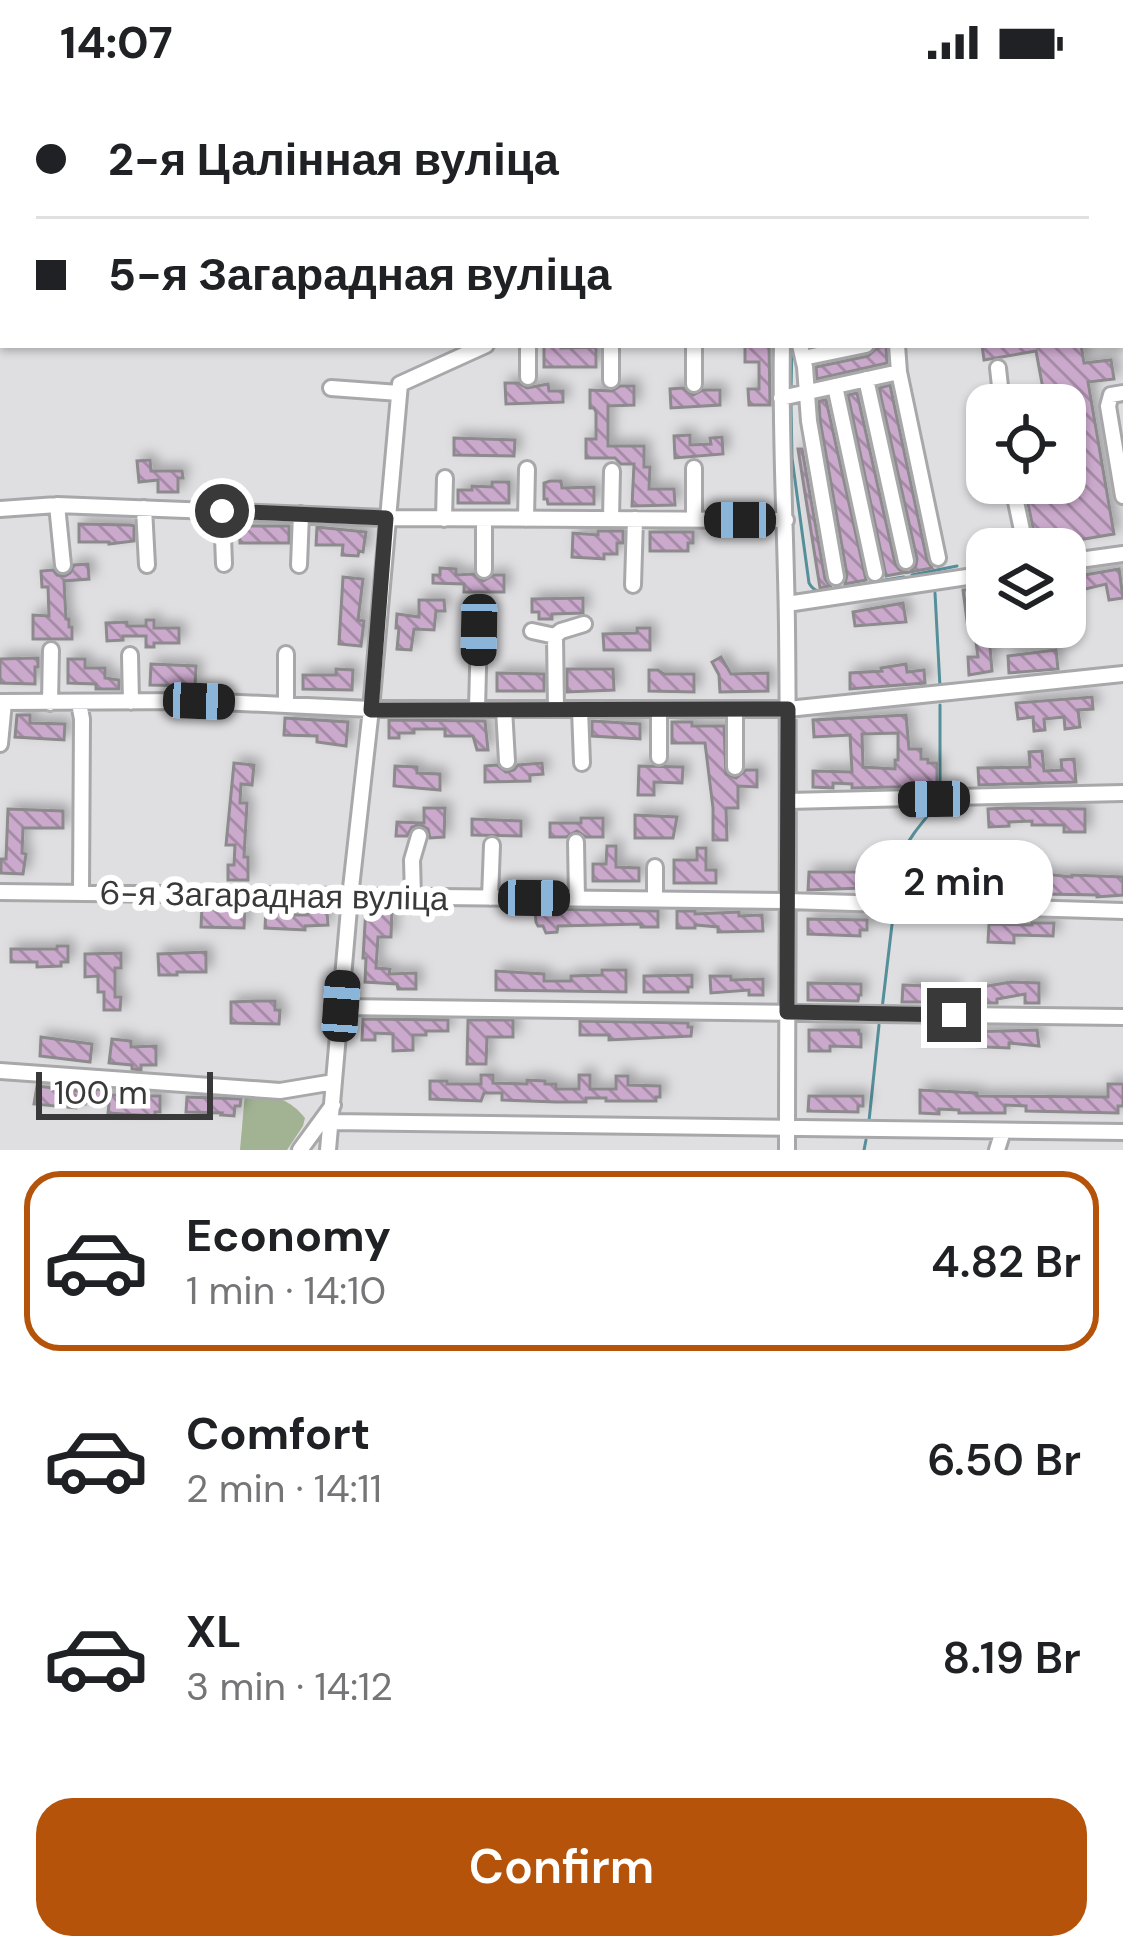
<!DOCTYPE html>
<meta charset="utf-8">
<style>
body{margin:0;font-family:"DM Sans",sans-serif;background:#f6f6f6;color:#202124;height:100vh;display:flex;flex-direction:column;font-size:45px;white-space:nowrap}
*{box-sizing:border-box;margin:0}
p{font-size:39px;color:#757577}
.icon{flex:none;width:66px;height:66px;fill:none;stroke:currentColor;stroke-width:2;stroke-linecap:round;stroke-linejoin:round}
.map{position:relative;height:1066px;overflow:hidden}
.details{display:flex;flex-direction:column;background:#fff;flex:1}
.details>*{flex:none}
.guide{position:absolute;left:0px;top:0px;width:1125px;height:264px;box-shadow:0 3px 9px #0004;display:grid;align-content:center;height:264px;padding:0 36px;background:#fff}
.fabs{position:absolute;left:966px;top:300px;display:grid;gap:24px}
.fabs a{display:grid;place-items:center;width:120px;height:120px;border-radius:24px;background:#fff;box-shadow:0 3px 9px #0004;font-size:60px}
.scale{position:absolute;left:36px;bottom:30px;width:177px;box-sizing:border-box;padding-left:12px;border:6px solid #39393a;border-top:0;font-size:33px;line-height:42px;white-space:nowrap;color:#39393a;-webkit-text-stroke:9px #fff;paint-order:stroke}
.end{position:absolute;width:54px;height:54px;margin:-27px;border:15px solid #39393a;background:#fff;box-shadow:0 0 0 6px #fff}
.from{border-radius:50%}
.bubble{position:absolute;height:84px;border-radius:36px;background:#fff;box-shadow:0 3px 9px #0004;font-size:39px;font-weight:600;line-height:84px;text-align:center}
.car{position:absolute;width:36px;height:72px;margin:-36px -18px;border-radius:15px;box-shadow:0 0 9px 3px #0007;background:linear-gradient(#222 24%,#8ab4d8 0 40%,#222 0 76%,#8ab4d8 0 86%,#222 0)}
.guide b{display:flex;align-items:center;gap:42px;height:114px;font-size:45px}
.guide b+b{border-top:3px solid #e0e0e0}
.guide i{width:30px;height:30px;background:#202124}
ul{padding:21px 0 0;list-style:none}
li{display:flex;align-items:center;gap:36px;height:180px;margin:0 24px 18px;padding:0 12px;border:6px solid transparent;border-radius:36px}
li div{flex:1}
li b{display:block;font-size:45px}
li em{font-style:normal;font-weight:600}
li.active{border-color:#b45309}
li>.icon{width:108px;height:108px;stroke-width:1.5}
.button{display:flex;gap:24px;margin-top:auto;padding:24px 36px}
.button a{flex:1;height:138px;border-radius:36px;background:#b45309;color:#fff;font-size:48px;font-weight:600;line-height:138px;text-align:center}
.status{display:flex;justify-content:space-between;align-items:center;height:84px;padding:0 60px;background:#fff;direction:ltr}
.status svg{height:33px;fill:currentColor}
.map>svg:first-child{display:block}
.green{fill:#a2b393}
.lines{fill:none;stroke-linecap:round;stroke-linejoin:round}
.stream{stroke:#558f9a;stroke-width:3}
.building{fill:url(#building-back-hatch);stroke:#8c8a8c;stroke-width:3;fill-rule:evenodd;filter:url(#shadow)}
.minor-casing{stroke:#a8a8ab;stroke-width:20}
.minor{stroke:#fff;stroke-width:14}
.route{stroke:#39393a;stroke-width:15}
.labels{text-anchor:middle;stroke-width:12;stroke-linejoin:round;paint-order:stroke}
.street-label{font-size:33px;fill:#39393a;stroke:#fff}
</style>
<div class="status"><b>14:07</b><svg viewBox="0 0 49 12"><path d="M0 12V9h3v3zM5 12V6h3v6zM10 12V3h3v9zM15 12V0h3v12zM26 1h20v11H26zM47 4h2v5h-2z"/></svg></div>
<div class="map">
<svg width="1123" height="1066" viewBox="0 0 1123 1066">
<defs>
<pattern id="building-back-hatch" width="6" height="6" patternUnits="userSpaceOnUse" patternTransform="scale(3)"><rect width="6" height="6" fill="#cba9cd"/><path d="M-1 5l2 2M0 0l6 6M5-1l2 2" fill="none" stroke="#a68ba7"/></pattern>
<filter id="shadow"><feDropShadow dx="5.5" dy="-5.5" stdDeviation="6" flood-color="#0004"/></filter>
</defs>
<rect width="100%" height="100%" fill="#dfdfe2"/>
<path class="green" d="M245,1009C271,1011 288,1013 305,1034L303,1042L287,1066H240Z"/>
<g class="lines">
<path class="stream" d="M791,307L792,261
M791,321L792,374L809,499C815,510 822,507 833,505
M912,491L957,482
M879,497L904,493
M843,504L870,499
M935,509L940,603
M940,621V706
M895,813C900,764 904,761 934,724
M882,925L893,832
M869,1037L879,941
M864,1066L866,1056"/>
</g>
<path class="building" d="M544,261H561V264L596,263V283H544Z
M745,261H769L770,321H749L748,305H759V278H745Z
M982,261H1081L1084,279L1111,276L1114,295L1088,298L1114,450L1037,463L1027,415L1040,412L1038,399H1065V321H1046L1036,267L984,276Z
M886,262L887,279L817,295L816,283L868,272L877,264Z
M505,299H518L527,304L548,300L549,307H563V318L506,320Z
M890,301L927,476L932,484L910,488L916,481L917,475L879,304Z
M620,302H634V321L608,322V362H644V383H650L649,405H674L675,421L632,422L634,380H621L615,374H586V355H596V328L594,324H590V306L612,307Z
M683,304L693,311L703,306H720V321L671,324L670,305Z
M857,309L895,479L899,485L907,488L886,492L848,311Z
M826,316L866,496L845,500L847,491L820,336L819,317Z
M690,351V361L711,360L710,354L722,353L723,370L675,374L674,352Z
M454,354L515,356L514,372L454,371Z
M798,365H802L825,495L830,502L820,504Z
M150,376L151,387H182L183,394H178V408H158V396L139,398L137,377Z
M550,397H561L562,404L594,403V420H548L547,415H544V399Z
M492,398H509V419H458V406H472V402L492,403Z
M79,440L130,441L134,442V457L109,460V458H79Z
M239,442H289V459H240Z
M317,443L366,448L363,468L359,467L358,472L342,471L343,461H316Z
M598,447H623V459H617V470H604V475L572,473L573,449L598,451Z
M650,448H693V459H688V467H650Z
M88,480L89,495L64,497L66,535H69V543H72V555H33V531L49,532L48,503H42L41,487L53,486L57,491L65,492L70,489L74,481Z
M440,484L456,485V491L474,490L483,497L494,491H504V508H464V500L433,499V491H440Z
M1119,485L1123,514L1109,516L1106,500L1069,509L1067,494Z
M343,493L363,495L358,536L364,537L361,562L339,560Z
M985,504L992,587L969,591L968,573H978L974,543L968,544L963,506Z
M583,514V529L552,530V535H539V528H532V515Z
M419,516H444L445,527H436L434,546L414,545L411,566L397,565L399,544H396L397,530L419,533Z
M903,519L906,538L855,542L853,528Z
M146,536H154V544H179V559H154V563H146V552H123V556L107,557L106,539L127,538V542H146Z
M637,544H650V566H604L603,550L637,549Z
M1056,566L1058,585L1009,589L1008,572Z
M721,573L731,590L768,589V607L720,608L719,591L712,578Z
M38,574V583H35V600L0,599V575Z
M68,575H85V584H105V594L119,596V605H96V600L68,599Z
M151,580L196,582L195,602L150,601Z
M906,580L907,588L924,586L925,599L850,605V589L882,587L881,584Z
M336,585L353,586L352,606L303,605V591H336Z
M567,585H613L614,606L567,608Z
M649,586H658L664,590H694V608L649,607Z
M497,589L544,590V607H497Z
M1092,613L1093,625L1078,626L1080,643L1065,645L1064,633L1044,635L1045,646L1034,647L1033,633L1018,635L1016,619Z
M17,631H30V639L65,640L64,656L15,653Z
M906,631L909,665H921V675H928V679H937V702L852,704V700L833,699V704L813,703V687L852,688L850,651L814,653L813,636ZM898,649V676H895V685L863,683L862,650Z
M285,634L348,638L346,662L317,658V652L284,651Z
M389,636L485,637L488,666H477L473,652H445V645H414V649H399V654H389Z
M592,637L640,640V655L592,652Z
M672,638H692V642H724L726,690L736,694L746,686H757V703L738,702V724H726L727,756H713V724L705,659H672Z
M1042,667L1044,687L1062,686L1061,676L1074,675L1076,698L979,701L978,684L1030,683L1029,668Z
M234,679L254,681L252,701L241,700L240,719H247L244,773H248V796H228V781H234L235,761H226Z
M542,679L543,690L530,691V697L485,698V682L497,681L506,688L514,686L518,681Z
M395,682L417,683V689L440,690V706L394,702Z
M639,682L683,683L682,699L654,698V711H638Z
M424,724H445L444,753L430,754L428,745L421,741L412,743L407,752H396L397,738L424,739Z
M1008,724L1085,725V748H1064V741H1032V737L1009,738V742L989,743L988,725Z
M8,725L63,727V744H23L22,769L26,770L23,790L1,789V775H6Z
M635,731L677,733L673,754H635Z
M581,734H603V753H586L577,747L566,753H550V739H581Z
M472,735L521,737V752L472,751Z
M607,762H616V783L639,784V797H593V780H606Z
M697,764H706V786H716V799H674V776H697Z
M809,788H888V797H921V792L974,793V799H997V791H1018L1017,811L920,809L863,804L808,806Z
M1045,790L1072,793V791L1123,793V811L1097,813V811L1042,810Z
M202,822L245,823L244,844L201,843Z
M366,823L392,824L391,853H378L376,884L390,885L389,890L416,889V905H398L397,900L365,898L366,874H363Z
M266,824L287,825V831H307V828H327L328,841L305,842V846L265,844Z
M535,825L658,827V843H641V840L558,842L557,848L546,849L543,842H538L536,838Z
M677,827H695V830L739,828V832L762,831L763,847L718,848V843L695,841V844H677Z
M808,835L867,836V846H860V852L808,850Z
M1032,839H1054L1053,852L1014,851V859L988,858L989,840L1032,841Z
M57,862H68V878H61V882L37,883V878H11V865H57Z
M206,868V888H177V891H159L158,870Z
M121,869V884H115V913H121L120,926H104V908H98V892L85,893V870Z
M602,886H626V908L496,906V887L544,890V897H571V892L602,891Z
M692,891V903H688V908H644V892Z
M710,892H731V896L763,895V911H749V906L711,909Z
M1011,898L1039,899V919H1025V910L997,915V919H975V904Z
M808,899L861,900V911H859L858,917L808,916Z
M903,901L955,903V913H951L950,918H902Z
M256,917H275V926H280L279,940L231,939V918Z
M363,935L448,936V947H426V951H413V966L393,967V950L375,949V956H362Z
M468,936H513V953H487L486,980H467Z
M580,937L688,939V943H692L691,952L609,956V951H580Z
M809,946H859V950H861V963L830,962V967H809Z
M1037,946L1039,962L1009,959V964L963,962V948Z
M41,953L92,960L90,978L40,972Z
M112,955L131,957V963L156,962V981H141V986L132,985V981L109,979Z
M481,991H493V999L527,1000V996L545,997V1000H556V1005H579V991H590V1005H616V992H628V1001L660,1002V1013H656V1017H606V1014H586V1018H556L502,1016V1009H484L481,1017L430,1015V997H447V1000H481Z
M1108,1000H1123V1022H1118V1029L1026,1027V1022L1005,1021V1029H959V1026L939,1025V1030L920,1029V1006L977,1009V1012L1108,1013Z
M37,1002L95,1009V1005L106,1006L105,1010L123,1012L122,1020L140,1022L141,1012H160V1028H155V1032L108,1029L109,1020L85,1018V1020L77,1019L76,1024L34,1020Z
M809,1012H863V1022H858V1028L808,1027Z
M187,1013L241,1015L240,1022H235L234,1032L221,1031L222,1029L186,1028Z"/>
<g class="lines">
<defs>
<path id="minor" d="M1122,31H1123
M1122,133H1123
M1122,205L1123,204
M611,261V296
M694,261V300
M782,261C780,355 786,450 787,544C789,718 787,892 787,1066
M800,261L805,283L809,337L836,493
M897,261L899,288L938,474
M803,274L866,261
M998,284L1002,321
M528,293V261
M866,295L906,477
M835,302L875,489
M331,304L399,309
M1123,309L1111,311L1108,322L1123,412
M781,314L899,288
M694,384V436
M1012,399L1026,465
M57,421L63,481
M144,424L147,481
M0,425L57,421L386,434L786,436
M222,426L224,480
M444,435L445,394
M526,435L527,385
M611,435L612,387
M1065,478L1123,470
M299,481L301,430
M484,486V435
M633,501L635,435
M787,520L987,490
M532,547L555,552L556,625
M555,552L561,547L584,540
M130,571L131,618
M0,618L199,617L371,625H788L1123,590
M50,619L51,566
M79,619L82,635L81,809
M286,621V570
M477,625L479,546
M504,625L507,677
M580,625L582,679
M659,625V673
M0,660L4,618
M735,683V625
M788,717L1123,709
M576,758L577,815
M0,808L787,817L1123,827
M413,813L412,776L419,752
M490,814L492,761
M655,815V783
M341,923L1123,933
M0,987L280,1007L334,998
M331,1038L1123,1048
M300,1066L333,1021
M328,1066L350,813L371,625L400,300L486,261
M997,1066L1003,1047"/>
</defs>
<use href="#minor" class="minor-casing"/>
<use href="#minor" class="minor"/>
</g>
<g class="lines">
<path class="route" d="M222,427L386,434L371,626L788,625L787,928L954,931"/>
</g>
<g class="labels">
<g class="street-label">
<text transform="translate(274 811) rotate(1)" y="12">6-я Загарадная вуліца</text>
</g>
</g>
</svg>
<div class="fabs">
<a><svg class="icon" aria-label="locate" viewBox="0 0 24 24"><circle cx="12" cy="12" r="6"/><path d="M12 2v4M12 18v4M2 12h4M18 12h4"/></svg></a>
<a><svg class="icon" aria-label="layers" viewBox="0 0 24 24"><path d="M12 4l9 5-9 5-9-5zM3 14l9 5 9-5"/></svg></a>
</div>
<div class="scale">100 m</div>
<i class="end from" style="left:222px;top:427px"></i>
<i class="end" style="left:954px;top:931px"></i>
<div class="bubble" style="left:855px;top:756px;width:198px">2 min</div>
<i class="car" style="left:740px;top:436px;rotate:270deg"></i>
<i class="car" style="left:479px;top:546px;rotate:181deg"></i>
<i class="car" style="left:199px;top:617px;rotate:92deg"></i>
<i class="car" style="left:934px;top:715px;rotate:269deg"></i>
<i class="car" style="left:534px;top:814px;rotate:91deg"></i>
<i class="car" style="left:341px;top:922px;rotate:4deg"></i>
<div class="guide">
<b><i class="from"></i>2-я Цалінная вуліца</b>
<b><i></i>5-я Загарадная вуліца</b>
</div>
</div>
<section class="details">
<ul>
<li class="active"><svg class="icon" aria-label="car" viewBox="0 0 24 24"><path d="M5 17H2v-5l4-1 3-4h7l3 4 3 1v5h-3M9 17h6M6 11h13"/><circle cx="7" cy="17" r="2"/><circle cx="17" cy="17" r="2"/></svg><div><b>Economy</b><p>1 min · 14:10</p></div><em>4.82 Br</em></li>
<li><svg class="icon" aria-label="car" viewBox="0 0 24 24"><path d="M5 17H2v-5l4-1 3-4h7l3 4 3 1v5h-3M9 17h6M6 11h13"/><circle cx="7" cy="17" r="2"/><circle cx="17" cy="17" r="2"/></svg><div><b>Comfort</b><p>2 min · 14:11</p></div><em>6.50 Br</em></li>
<li><svg class="icon" aria-label="car" viewBox="0 0 24 24"><path d="M5 17H2v-5l4-1 3-4h7l3 4 3 1v5h-3M9 17h6M6 11h13"/><circle cx="7" cy="17" r="2"/><circle cx="17" cy="17" r="2"/></svg><div><b>XL</b><p>3 min · 14:12</p></div><em>8.19 Br</em></li>
</ul>
<div class="button"><a>Confirm</a></div>
</section>
